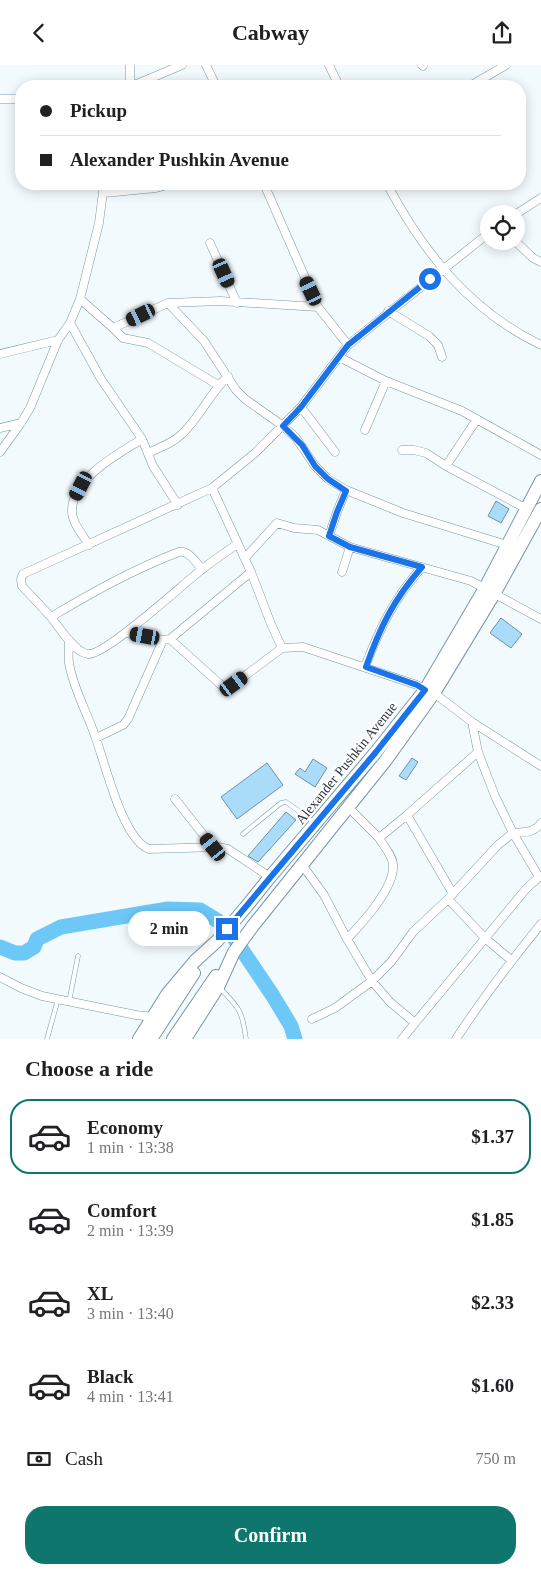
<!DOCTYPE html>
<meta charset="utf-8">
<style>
body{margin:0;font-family:"Times New Roman",serif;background:#f2f2f2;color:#202124;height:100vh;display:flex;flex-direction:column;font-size:19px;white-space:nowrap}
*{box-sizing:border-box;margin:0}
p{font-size:16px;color:#757577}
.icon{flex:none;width:28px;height:28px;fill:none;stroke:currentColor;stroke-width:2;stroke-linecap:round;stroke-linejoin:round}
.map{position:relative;height:974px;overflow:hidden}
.drawer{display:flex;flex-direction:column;background:#fff;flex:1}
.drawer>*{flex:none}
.guide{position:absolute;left:15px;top:15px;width:511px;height:110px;border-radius:20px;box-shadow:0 2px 12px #0003;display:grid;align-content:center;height:110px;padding:0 25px;background:#fff}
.buttons{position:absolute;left:480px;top:140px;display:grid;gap:10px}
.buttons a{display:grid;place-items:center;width:45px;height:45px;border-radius:50%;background:#fff;box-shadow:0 2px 12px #0003;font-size:25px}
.end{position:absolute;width:22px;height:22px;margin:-11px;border:6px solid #1a73e8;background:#fff;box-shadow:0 0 0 2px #fff}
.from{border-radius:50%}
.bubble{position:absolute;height:35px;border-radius:18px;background:#fff;box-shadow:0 2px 12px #0003;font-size:16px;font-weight:700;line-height:35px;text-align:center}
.car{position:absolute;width:15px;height:30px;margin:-15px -8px;border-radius:6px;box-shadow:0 0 4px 1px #0007;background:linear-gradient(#222 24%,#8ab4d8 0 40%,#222 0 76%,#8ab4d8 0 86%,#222 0)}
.guide b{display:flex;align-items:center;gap:18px;height:48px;font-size:19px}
.guide b+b{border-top:1px solid #e0e0e0}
.guide i{width:12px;height:12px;background:#202124}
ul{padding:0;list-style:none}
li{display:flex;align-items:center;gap:15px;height:75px;margin:0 10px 8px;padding:0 15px;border:2px solid transparent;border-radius:20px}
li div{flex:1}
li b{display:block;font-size:19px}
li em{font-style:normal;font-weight:700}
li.on{border-color:#0f766e}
li>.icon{width:45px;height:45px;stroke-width:1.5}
h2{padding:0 25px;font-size:22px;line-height:60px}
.pay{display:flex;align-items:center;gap:12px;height:55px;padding:0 25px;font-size:19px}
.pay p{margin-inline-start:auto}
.cta{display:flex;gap:10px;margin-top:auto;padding:10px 25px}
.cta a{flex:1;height:58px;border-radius:20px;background:#0f766e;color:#fff;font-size:20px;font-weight:700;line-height:58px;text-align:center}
header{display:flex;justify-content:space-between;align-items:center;height:65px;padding:0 25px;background:#fff;font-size:22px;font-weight:700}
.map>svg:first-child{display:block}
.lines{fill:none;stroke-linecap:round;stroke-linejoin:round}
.river{stroke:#6dc8f7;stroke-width:15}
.building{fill:#a9dcf9;stroke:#7190a2}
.lane-casing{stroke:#7797a9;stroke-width:5}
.street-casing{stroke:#7797a9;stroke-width:9}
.primary-casing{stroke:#7797a9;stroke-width:14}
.lane{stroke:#fff;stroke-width:4}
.street{stroke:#fff;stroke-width:8}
.primary{stroke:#fff;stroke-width:12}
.route{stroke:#1a73e8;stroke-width:6}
.labels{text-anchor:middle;stroke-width:4.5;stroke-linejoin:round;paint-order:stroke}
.street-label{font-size:14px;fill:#28353c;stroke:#fff}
</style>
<header><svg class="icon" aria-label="back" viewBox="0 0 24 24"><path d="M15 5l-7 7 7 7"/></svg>Cabway<svg class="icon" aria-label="share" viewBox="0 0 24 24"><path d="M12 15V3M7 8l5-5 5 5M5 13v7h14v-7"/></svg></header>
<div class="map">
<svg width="541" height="974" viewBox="0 0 541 974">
<rect width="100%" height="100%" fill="#f3fafe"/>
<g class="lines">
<path class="river" d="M0,882L15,888H24L34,882L37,874L61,862L168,844L200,845L218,856L232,870L273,931L291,961L295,974"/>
</g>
<path class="building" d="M496,436L509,444L501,458L488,451Z
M501,553L522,569L511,583L490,568Z
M412,693L418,697L406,715L399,711Z
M313,694L327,703L315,722L295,709L300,703L305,707Z
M267,698L283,720L237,754L221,732Z
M286,747L296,755L258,797L248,791Z"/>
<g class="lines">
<defs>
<path id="lane" d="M243,769L281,738L286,737L314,757
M220,923C240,944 242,945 246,974
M69,937L78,891
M47,974L58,934"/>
<path id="street" d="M130,0V21
M206,0L216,21
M329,0L339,21
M422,0L423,1
M132,21L182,0
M470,21L506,0
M0,34H21
M387,119C423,187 470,246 541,280
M104,128L156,123L171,119
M516,149L541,133
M515,176L533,193L541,197
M210,178L237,238
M80,234L113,263L168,238L220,236L318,242
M168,238L204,276L236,325L245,334L283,361L296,373L315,401L328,414L346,425L403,448L507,480
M388,246L429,271L438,280L442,292
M70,258L101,314L142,374L153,401L178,440
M113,263L123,273L148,278L218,320
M348,280L489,168
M0,289L58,275
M339,292L386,316L462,346L541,390
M301,342L335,387
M0,363L21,358
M365,365L386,316
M402,385H414L426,388L446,401L527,444
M0,387L21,358L30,343L58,275L70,258L80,234L99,158L104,119
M148,388C161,382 173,378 182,369C200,352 210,328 228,311
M446,401L477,354
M212,423L251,507L271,559L282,583L303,582L417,620L425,625
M329,471L337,447L346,425
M89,480C83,470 72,458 72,446C72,413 118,389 142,374
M245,493L277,458L294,463L318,465L350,482L471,516L541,554
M202,504C196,498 189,485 179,487C134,504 93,527 51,552C58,561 75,588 88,589C105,591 182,520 200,506C212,496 225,488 237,479
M342,507L350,482
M51,552L22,521L21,514L23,509L212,423L255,388L301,342L348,280L318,242L264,119
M127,568L163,575L170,574L251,507
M170,574L221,620L227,622L234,619L282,583
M69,575C69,583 68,591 69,598C73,623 87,647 95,671C105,697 122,774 149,784L218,782L228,784L270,812
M365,602C380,562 394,534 422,502
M472,657L541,701
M96,673L123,660L128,654L163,575
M175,734L213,782
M348,742L379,773
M303,801L324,830L347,874L372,916L391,897L413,867L448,834L498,780L513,768L495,731L478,687L472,657L434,628
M453,829L407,750L478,687
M448,834L486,874L511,895
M347,874C362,858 395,823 393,800C393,791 383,780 379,773L407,750
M0,912L21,923L42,931L136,950L153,952
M312,954L335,943L372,916L390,937L415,958L526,824L539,812L513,768C525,767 534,768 541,758
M402,974L415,958
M456,974C482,934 511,896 541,859"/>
<path id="primary" d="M139,974L168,928L195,896L217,876L246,842L270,812L376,687L425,625L485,523L541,416
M151,974L194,908
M173,974L216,911
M185,974L218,922L234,887L252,862L386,695L434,628L494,529L541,444"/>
</defs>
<use href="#lane" class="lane-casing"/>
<use href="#street" class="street-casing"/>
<use href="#primary" class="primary-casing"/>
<use href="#lane" class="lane"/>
<use href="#street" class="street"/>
<use href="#primary" class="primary"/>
</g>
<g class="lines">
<path class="route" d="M227,864L376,687L425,625L417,620L366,602C380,562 394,534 422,502L350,482L329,471L337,447L346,426L328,414L315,401L302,380L283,361L301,342L348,280L430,214"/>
</g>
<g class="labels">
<g class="street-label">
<text transform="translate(346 698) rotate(-51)" y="5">Alexander Pushkin Avenue</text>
</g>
</g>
</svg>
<div class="buttons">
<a><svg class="icon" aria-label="locate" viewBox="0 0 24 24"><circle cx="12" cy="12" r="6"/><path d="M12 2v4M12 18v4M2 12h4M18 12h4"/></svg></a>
</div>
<i class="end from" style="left:430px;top:214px"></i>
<i class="end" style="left:227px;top:864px"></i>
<div class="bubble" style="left:128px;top:846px;width:82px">2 min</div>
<i class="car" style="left:224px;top:208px;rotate:156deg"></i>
<i class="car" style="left:311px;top:226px;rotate:335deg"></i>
<i class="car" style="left:141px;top:250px;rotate:244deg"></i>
<i class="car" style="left:81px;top:421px;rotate:207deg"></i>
<i class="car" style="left:145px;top:571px;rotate:280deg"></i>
<i class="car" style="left:234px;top:619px;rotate:54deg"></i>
<i class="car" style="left:213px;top:782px;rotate:321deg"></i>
<div class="guide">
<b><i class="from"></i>Pickup</b>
<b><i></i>Alexander Pushkin Avenue</b>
</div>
</div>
<section class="drawer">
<h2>Choose a ride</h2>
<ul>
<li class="on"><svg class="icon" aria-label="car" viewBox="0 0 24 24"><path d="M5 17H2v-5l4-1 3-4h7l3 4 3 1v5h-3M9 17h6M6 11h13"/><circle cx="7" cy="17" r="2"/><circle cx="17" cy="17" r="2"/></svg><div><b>Economy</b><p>1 min · 13:38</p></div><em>$1.37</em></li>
<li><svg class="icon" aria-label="car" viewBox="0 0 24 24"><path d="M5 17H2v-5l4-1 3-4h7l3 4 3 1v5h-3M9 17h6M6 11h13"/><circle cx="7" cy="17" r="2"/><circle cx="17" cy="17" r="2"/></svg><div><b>Comfort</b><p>2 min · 13:39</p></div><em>$1.85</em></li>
<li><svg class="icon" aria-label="car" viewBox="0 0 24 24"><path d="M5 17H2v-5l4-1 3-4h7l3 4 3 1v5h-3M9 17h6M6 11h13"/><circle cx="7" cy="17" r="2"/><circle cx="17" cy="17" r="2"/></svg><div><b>XL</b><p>3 min · 13:40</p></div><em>$2.33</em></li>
<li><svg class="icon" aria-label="car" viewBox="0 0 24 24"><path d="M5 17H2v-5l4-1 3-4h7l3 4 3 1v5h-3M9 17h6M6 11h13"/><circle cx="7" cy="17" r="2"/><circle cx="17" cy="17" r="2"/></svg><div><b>Black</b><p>4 min · 13:41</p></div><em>$1.60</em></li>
</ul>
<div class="pay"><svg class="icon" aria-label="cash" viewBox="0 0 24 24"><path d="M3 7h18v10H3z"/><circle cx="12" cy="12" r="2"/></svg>Cash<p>750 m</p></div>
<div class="cta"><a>Confirm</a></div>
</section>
